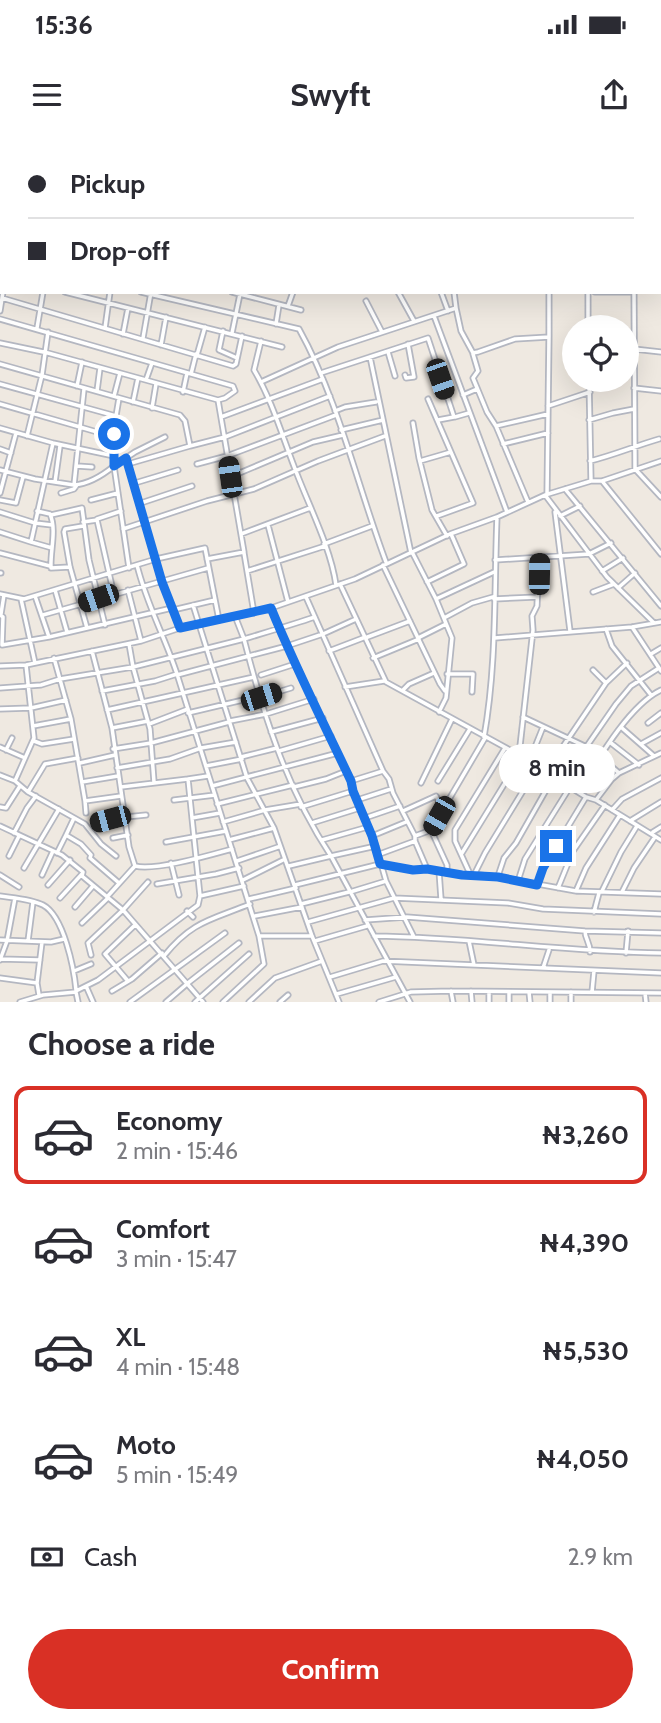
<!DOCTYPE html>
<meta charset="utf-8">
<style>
body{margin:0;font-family:Cabin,sans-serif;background:#f2f2f3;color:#2b2b33;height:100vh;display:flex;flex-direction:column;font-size:26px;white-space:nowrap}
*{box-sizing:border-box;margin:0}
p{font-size:23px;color:#7c7c81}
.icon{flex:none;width:38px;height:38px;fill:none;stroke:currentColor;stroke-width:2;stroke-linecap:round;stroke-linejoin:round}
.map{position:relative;height:862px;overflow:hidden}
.side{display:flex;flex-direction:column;background:#fff;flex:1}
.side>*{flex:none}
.hud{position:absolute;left:0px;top:0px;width:662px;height:154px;box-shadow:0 7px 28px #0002;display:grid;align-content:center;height:154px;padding:0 28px;background:#fff}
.tools{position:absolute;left:562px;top:175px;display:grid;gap:14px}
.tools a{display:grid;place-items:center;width:77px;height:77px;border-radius:50%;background:#fff;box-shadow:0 7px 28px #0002;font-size:35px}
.end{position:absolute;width:32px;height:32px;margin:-16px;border:9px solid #1a73e8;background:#fff;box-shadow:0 0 0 4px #fff}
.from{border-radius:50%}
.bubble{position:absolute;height:49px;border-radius:24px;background:#fff;box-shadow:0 7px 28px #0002;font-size:23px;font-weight:700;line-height:49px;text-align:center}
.car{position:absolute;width:21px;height:42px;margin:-21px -10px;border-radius:9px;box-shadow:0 0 5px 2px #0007;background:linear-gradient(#222 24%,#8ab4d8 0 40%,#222 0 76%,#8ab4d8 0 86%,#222 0)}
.hud b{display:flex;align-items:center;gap:24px;height:66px;font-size:26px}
.hud b+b{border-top:2px solid #e1e1e2}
.hud i{width:18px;height:18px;background:#2b2b33}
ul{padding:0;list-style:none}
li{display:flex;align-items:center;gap:21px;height:98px;margin:0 14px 10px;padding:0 14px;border:4px solid transparent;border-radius:14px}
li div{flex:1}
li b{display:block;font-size:26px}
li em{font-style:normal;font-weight:700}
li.on{border-color:#d93025}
li>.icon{width:63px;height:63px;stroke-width:1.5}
h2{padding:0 28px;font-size:32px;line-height:84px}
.pay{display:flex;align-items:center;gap:18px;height:77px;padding:0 28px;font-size:26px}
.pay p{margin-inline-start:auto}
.cta{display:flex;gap:14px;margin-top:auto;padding:14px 28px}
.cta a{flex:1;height:80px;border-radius:42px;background:#d93025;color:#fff;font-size:28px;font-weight:700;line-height:80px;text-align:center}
.status{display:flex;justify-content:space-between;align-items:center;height:49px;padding:0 35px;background:#fff;direction:ltr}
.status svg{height:19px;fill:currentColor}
header{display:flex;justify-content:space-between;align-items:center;height:91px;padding:0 28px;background:#fff;font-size:32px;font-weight:700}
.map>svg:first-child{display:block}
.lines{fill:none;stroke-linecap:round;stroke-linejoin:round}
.stream{stroke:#75cff0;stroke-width:2}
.minor-casing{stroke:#b4b7c1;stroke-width:7}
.minor{stroke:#fff;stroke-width:3.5}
.route{stroke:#1a73e8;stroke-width:9}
</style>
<div class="status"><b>15:36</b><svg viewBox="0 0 49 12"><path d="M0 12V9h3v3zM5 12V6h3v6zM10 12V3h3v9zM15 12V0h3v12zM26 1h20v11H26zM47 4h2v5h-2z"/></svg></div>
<header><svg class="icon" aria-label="menu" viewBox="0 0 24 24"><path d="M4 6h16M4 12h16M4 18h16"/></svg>Swyft<svg class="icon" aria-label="share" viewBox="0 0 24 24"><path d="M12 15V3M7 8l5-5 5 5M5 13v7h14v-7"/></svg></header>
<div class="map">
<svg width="661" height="862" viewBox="0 0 661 862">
<rect width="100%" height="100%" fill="#efe9e1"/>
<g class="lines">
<path class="stream" d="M660,37H661"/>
<defs>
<path id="minor" d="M127,0L133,2
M176,0L184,2
M263,0L272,2
M603,0H606
M608,0L617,2
M39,2L40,0
M98,2V0
M138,2V0
M202,2L203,0
M258,2V0
M543,2V0
M628,2V0
M660,2H661
M0,11H2
M0,29H2
M0,86H2
M660,95H661
M0,139H2
M65,152L282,207
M141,152L299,189C339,261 357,345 386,422
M232,152L301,170
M398,152L414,181
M441,152L448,171
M588,152V187
M595,152H634
M634,152L635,329L661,357
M2,158L233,226L236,224L242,196
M366,161L382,192
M288,166L293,152
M456,168L461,191L473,213L478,212L515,199L549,197V152
M0,171L3,152
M434,176L507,372
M0,179L233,246L235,251L225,258L218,260L244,412L207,419
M276,184L279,165
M37,188L43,152
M105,188L110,152
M223,191L219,210L237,218
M232,193L240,154
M123,194L128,168
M143,198L151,152
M261,201L254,230C273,262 283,299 297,334C310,368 331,409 336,445
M0,203L48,213L218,260
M161,205L166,177
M634,209L661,212
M388,212L395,236
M473,214L478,231L473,238L487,272L496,286
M197,215L205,187
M370,217L411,413
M0,224L180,275L185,281L190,306L225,297L330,256
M321,233L428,198L454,277L438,280
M191,234L196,214
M405,235L406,238L414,237L408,204
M146,240L152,223
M589,240L591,341
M261,242L338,207L456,168L454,152
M0,244L116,276L113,305L114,326C103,335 88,344 74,345
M77,246L82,222
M634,248L661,251
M97,251L100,228
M183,252L187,233
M463,255L477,249
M114,256L120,233
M428,259L473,363L437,376
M133,262L138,238
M0,264L80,287
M548,266L590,252
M152,268L156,244
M335,271L345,267L376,262
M116,276L119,258
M221,277L323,239
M455,277L469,273
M589,280L613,273L634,269
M413,283L419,318L432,370L447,396
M80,287L114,297
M0,288L53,303L114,316
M341,290L383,280
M27,296L42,235L48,192
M503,304L548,293
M113,305L127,296
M0,309L11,313
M227,316L336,275
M126,318L162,442L180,488
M420,321L451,312
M590,321C614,315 635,306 659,299
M128,324L190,306
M197,324L227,316
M77,326L92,327
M0,330L35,339L74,345L84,249
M230,337L313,302L343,295
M602,341L661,414
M55,342L60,306
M135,343L178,330
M565,349L661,466
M0,353L16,293
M61,353L74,349L77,345
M545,355L607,437L654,483
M547,355L549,197
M0,360L16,363L23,337
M91,360L118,353
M528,362L496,286L548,274
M141,363L192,346
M37,371L50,374C57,390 50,411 51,428L70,427
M0,372L35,383L52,385
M555,372L570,491
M51,375L82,368L89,420L105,485
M560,376L580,366
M97,379L121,371
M83,382L97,380L114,455
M268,385L288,462
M83,386L65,389L64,392L70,427L87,488
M123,389L207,361L254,349L318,321L385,296
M0,392L31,402L53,303
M241,394L310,368
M31,402L52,408
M324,404L372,386
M412,412L436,459L452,498L446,558L439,572
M0,413L50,426
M244,413L254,473
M589,414L611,403
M495,420L589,414
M137,425C146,463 165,497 177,534L259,796L264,824L223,862
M383,425L440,544L445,551
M129,428L114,326L135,312L165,297
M247,431L325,406
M602,431L623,418
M0,433H1
M427,442L464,424L451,394
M340,444L386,542L519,615L586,657L596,660L661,700
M618,448L635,433
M55,450L67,492
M128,450L141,501
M593,452L614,444
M0,454L24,459L156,419L205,408L219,480
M35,456L49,497
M306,457L383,631
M21,459L35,523
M436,459L494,432
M494,459L537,457
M193,465L247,638L274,688L312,796L339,862
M271,468C296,527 325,584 351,641L353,651L376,706L331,716C287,650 263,574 244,499C267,492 291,485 315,477
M173,470L215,460
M1,474L4,455
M0,475L3,477L2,505L49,497L172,468
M43,475L208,428
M444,478L472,463L493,457
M632,487L661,531
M606,489L612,506L651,555
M420,497L446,484
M365,498L410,481
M495,498L632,487L661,482
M92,511L112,588L129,707L135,726C156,731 210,715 232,709
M329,511L363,498
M651,514L661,508
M54,518L71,579L85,661L121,656
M373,518L419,499
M0,526L26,525L141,501L180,488L271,468L355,439L450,394L497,377L545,355L591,341H602L661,321
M593,530L606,543
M447,534H473L472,552
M177,535L287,506L323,494L356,479
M261,535L295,524
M345,547L384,541
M0,548L41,545L60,539L133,527L129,504
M403,550L409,544L434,533
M102,551L155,541L177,534
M261,557L291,548
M0,569L31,568L66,560
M107,570L254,537
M188,573L260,556
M523,577L591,609L619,633L661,613
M230,581L266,574L314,559
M648,583L661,573
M149,584L188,569
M33,586L71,579
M112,588L148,581
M622,588L654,616
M271,592L323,578
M484,597C497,524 494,451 497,377
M34,601L42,604L74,599
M611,603L639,625
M641,604L661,593
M0,607L25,618
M113,609L151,603L229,582
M6,610L12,598
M279,611L331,596
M519,615L533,490L532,476L537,466L539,417
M241,617L277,608
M529,622L543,587
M80,623L115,615
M206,626L242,619
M117,628L170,619L201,608L236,602
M545,633L606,543L627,523
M0,635L15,641L28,652L85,684L101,704L116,716
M15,641L34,598L26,525
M351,641L383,631L389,639L393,653L415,696V701L377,715
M438,641L470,589
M82,642L118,636
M154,642L150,589L133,527L244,499L235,476
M562,642L616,564L631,546L659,528
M421,643L452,579
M212,646L338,613
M121,647L188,639
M294,647L326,639L346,631
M28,652L45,624L78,618
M578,652C597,621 629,565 661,550
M174,660L215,655
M357,660L391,649
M596,660L612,639L619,633
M85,661L86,673
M217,664L293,645
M0,667L6,668L20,646
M301,667L353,651
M612,670L622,659L661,638
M403,671L436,656L443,669
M126,677L146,675
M192,678L220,673
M365,678L400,666
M630,681L661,662
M223,682L265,670L301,664
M94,683L125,675
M312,683L360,668
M0,686L62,715L83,732L82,736L123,770L203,862
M431,690L485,598
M653,692L661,687
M14,693L27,668L36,656
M66,695L74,678
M372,696L406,682
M415,696L431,690L447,725V733
M113,698L128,695
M229,700L274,688
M322,700L368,687
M415,701L427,729
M166,702L226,691
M376,706L386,741L414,797
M57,713L66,695L81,704L91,715L90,718L119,743
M462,713L521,617
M9,716L19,696
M237,721L278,707
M171,723L179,755
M289,726L331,716L410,862
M24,728L59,669
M439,731L441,759
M470,734L455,701V690L505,608
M0,735L19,747
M42,735L53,711
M474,735L485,713L537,628
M498,736L504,718L516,703L553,638
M243,740L283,720
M518,741L525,719L570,647
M157,744L216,734L239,728
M48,745L70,720
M295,745L380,724L413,730L427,729L462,735L470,734L498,737L576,751L661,754
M537,745L543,728L586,657
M558,748L573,711L605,665
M576,751L586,728L620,675
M602,751L621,712L637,686
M350,752L386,741
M622,752L634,728L655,697
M0,756C13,758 31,759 43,765C64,776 74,829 76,850
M200,756L188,639L208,636
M107,757L135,726
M60,758L82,734
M249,759L296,748
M301,764L349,752
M75,767L93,746
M123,770L148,742
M187,771L193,777
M594,772L599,753
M255,776L302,767
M365,780L407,777L585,791L661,793
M308,782L394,758L508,763L543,769L661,774
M82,783L108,758
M585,791C585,799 590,802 590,812
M259,796H312
M374,796C470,797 565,812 661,813
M0,800L51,802L64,799
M28,801L33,762
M315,801L367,786
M469,801L474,825
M626,813L628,791
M91,815L88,803L123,770
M164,816C192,781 211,780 250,764
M0,819L40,820
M0,820L7,801L15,758
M543,828L549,810
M74,831L91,824
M330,837L383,821L661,833
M0,838L37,843
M128,841L105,814L135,785
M188,843L239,803
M86,846L93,862
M76,851L98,840L198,765L200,756L244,746
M112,851L132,839L162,813
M451,851L453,862
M471,851L472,862
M489,852V862
M509,852V862
M529,852L530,862
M592,852L594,831
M645,853L646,862
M337,854L396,837
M39,855L37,843L42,802
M20,862L43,855L76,852L78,862
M130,862L225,793
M166,862L188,843
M195,862L249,814
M249,862L275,838L322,821
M280,862L288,855
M379,862L411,852L451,851L661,853
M550,862V852
M571,862V852"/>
</defs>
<use href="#minor" class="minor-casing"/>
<use href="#minor" class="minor"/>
</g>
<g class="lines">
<path class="route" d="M114,294V326L126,318L162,442L180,488L271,468C295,527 324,584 351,641L353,651L372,696L380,724L413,730L427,729L462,735L498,737L537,745L543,728L556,706"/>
</g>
</svg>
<div class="tools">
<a><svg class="icon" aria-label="locate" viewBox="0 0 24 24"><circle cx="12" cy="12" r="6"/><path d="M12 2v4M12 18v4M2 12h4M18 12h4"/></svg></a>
</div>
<i class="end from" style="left:114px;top:294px"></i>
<i class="end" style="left:556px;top:706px"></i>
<div class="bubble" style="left:499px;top:604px;width:116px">8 min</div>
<i class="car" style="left:440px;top:239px;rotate:161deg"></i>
<i class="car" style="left:230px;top:337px;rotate:352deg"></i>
<i class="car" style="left:539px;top:434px;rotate:1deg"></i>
<i class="car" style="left:98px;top:458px;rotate:251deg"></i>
<i class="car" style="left:261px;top:557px;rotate:72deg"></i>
<i class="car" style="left:439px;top:676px;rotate:210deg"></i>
<i class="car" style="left:110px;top:679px;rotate:255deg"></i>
<div class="hud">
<b><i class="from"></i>Pickup</b>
<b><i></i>Drop-off</b>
</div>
</div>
<section class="side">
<h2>Choose a ride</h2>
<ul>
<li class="on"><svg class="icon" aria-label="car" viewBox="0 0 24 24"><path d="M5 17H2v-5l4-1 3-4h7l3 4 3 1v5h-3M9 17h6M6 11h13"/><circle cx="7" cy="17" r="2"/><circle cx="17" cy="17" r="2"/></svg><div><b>Economy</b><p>2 min · 15:46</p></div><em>₦3,260</em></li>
<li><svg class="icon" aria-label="car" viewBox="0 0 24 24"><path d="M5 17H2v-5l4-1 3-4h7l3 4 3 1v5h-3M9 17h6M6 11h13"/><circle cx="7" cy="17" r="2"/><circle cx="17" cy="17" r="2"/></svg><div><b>Comfort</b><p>3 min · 15:47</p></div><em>₦4,390</em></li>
<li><svg class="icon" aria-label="car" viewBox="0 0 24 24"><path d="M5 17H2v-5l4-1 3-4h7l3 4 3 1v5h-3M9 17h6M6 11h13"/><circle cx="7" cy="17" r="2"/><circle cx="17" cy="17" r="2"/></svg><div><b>XL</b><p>4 min · 15:48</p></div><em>₦5,530</em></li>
<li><svg class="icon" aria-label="car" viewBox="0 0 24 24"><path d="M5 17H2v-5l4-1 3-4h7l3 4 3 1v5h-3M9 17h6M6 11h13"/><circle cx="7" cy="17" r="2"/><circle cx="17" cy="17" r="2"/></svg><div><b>Moto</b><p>5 min · 15:49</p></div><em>₦4,050</em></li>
</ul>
<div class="pay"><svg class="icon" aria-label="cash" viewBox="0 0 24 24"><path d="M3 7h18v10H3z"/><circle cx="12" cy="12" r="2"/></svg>Cash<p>2.9 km</p></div>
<div class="cta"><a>Confirm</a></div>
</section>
